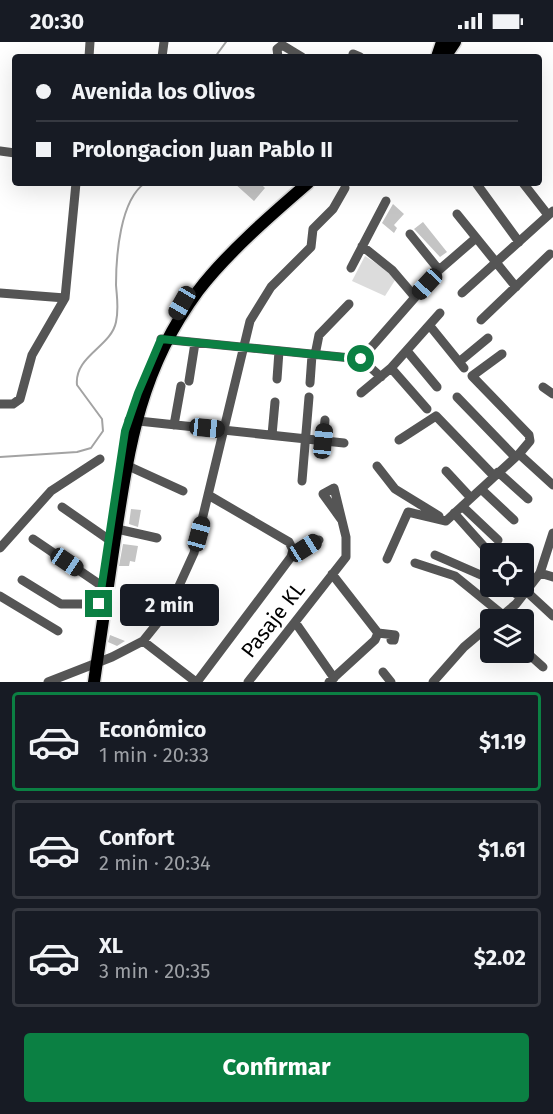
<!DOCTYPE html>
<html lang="es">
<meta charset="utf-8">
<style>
body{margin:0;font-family:"Fira Sans",sans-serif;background:#20242c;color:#f1f3f6;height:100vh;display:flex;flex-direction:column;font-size:22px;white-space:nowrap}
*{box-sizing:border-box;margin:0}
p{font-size:20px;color:#9ea1a6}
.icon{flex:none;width:33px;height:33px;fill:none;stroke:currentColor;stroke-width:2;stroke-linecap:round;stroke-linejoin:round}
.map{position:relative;height:640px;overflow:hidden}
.panel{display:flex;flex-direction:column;background:#171b24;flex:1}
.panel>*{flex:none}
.hud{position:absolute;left:12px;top:12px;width:530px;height:132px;border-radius:6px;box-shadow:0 6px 24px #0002;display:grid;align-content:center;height:132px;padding:0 24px;background:#171b24}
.tools{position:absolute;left:480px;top:501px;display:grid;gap:12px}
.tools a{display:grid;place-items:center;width:54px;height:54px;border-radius:6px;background:#171b24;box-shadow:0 6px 24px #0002;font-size:30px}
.end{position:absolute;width:27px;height:27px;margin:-14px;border:8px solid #0b8043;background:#fff;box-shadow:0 0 0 3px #fff}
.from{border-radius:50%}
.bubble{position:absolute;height:42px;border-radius:6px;background:#171b24;box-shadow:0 6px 24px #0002;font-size:20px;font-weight:700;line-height:42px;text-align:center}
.car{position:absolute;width:18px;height:36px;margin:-18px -9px;border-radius:8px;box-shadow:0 0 4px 2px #0007;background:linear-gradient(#222 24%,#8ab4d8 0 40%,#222 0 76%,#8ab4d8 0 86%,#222 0)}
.hud b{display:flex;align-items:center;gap:21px;height:57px;font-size:22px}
.hud b+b{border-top:2px solid #363941}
.hud i{width:15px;height:15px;background:#f1f3f6}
ul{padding:10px 0 0;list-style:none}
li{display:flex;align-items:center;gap:18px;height:99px;margin:0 12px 9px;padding:0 12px;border:3px solid #363941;border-radius:6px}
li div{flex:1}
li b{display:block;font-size:22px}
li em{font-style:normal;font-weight:700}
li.selected{border-color:#0b8043}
li>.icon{width:54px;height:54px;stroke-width:1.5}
.button{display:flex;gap:12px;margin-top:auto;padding:12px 24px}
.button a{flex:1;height:69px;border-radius:6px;background:#0b8043;color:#fff;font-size:24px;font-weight:700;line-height:69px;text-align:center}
.status{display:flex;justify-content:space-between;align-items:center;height:42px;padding:0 30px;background:#171b24;direction:ltr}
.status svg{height:16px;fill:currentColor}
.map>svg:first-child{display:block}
.green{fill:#dcdcdc}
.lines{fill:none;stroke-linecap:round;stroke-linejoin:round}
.stream{stroke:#a3a3a3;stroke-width:2}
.building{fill:#c4c4c4}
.major-casing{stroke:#dbdbdb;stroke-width:15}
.minor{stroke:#555;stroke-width:9}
.major{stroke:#000;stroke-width:12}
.route{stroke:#0b8043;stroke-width:8}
.labels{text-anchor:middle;stroke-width:4.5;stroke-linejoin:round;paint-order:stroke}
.street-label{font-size:21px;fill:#000;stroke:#fff}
</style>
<div class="status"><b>20:30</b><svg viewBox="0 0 49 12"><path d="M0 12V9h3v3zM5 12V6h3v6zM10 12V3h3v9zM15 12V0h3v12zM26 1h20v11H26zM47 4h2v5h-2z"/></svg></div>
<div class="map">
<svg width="553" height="640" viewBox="0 0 553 640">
<rect width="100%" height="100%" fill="#fff"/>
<path class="green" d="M365,214L397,235L385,254L352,239Z"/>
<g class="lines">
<path class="stream" d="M215,15L226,0
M0,415L77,410L91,406L103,389L102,377L77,343C74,314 111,305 116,280C119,266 117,257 116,243C116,214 120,158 145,141"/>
</g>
<path class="building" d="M234,141H260L265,146L254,159Z
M393,162L404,172L394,183L397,186L394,191L382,181Z
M423,180L447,210L440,215L414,187Z
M131,467L141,468L138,485L129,482Z
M123,502L138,504L135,520L130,519L129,524H119Z
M110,593L125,599L117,604L108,600Z"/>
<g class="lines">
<defs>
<path id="major" d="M437,15L442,0
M445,15L455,0
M94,640C101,592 108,544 115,496C129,404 140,327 198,249C226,212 272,172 308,141"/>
</defs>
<use href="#major" class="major-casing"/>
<path class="minor" d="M353,12L360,15
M89,15L90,0
M162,15L164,0
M278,15L277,7L282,3L302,15
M0,109L15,111
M476,141L519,200
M523,141L548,173
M457,172L516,245
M410,192L439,228
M362,204L392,228L415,255
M351,226L386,159
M0,251L65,256
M462,251L553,169
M481,278L550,212
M430,284L464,326
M161,297L361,317
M407,309L437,345
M502,312L472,334L529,393L530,399L519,412
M315,313L319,293L349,262
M361,317L439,228L476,196
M361,317L381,335
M459,320L488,296
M391,326L427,367
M277,337L279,309
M189,339L195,301
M310,341L312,313
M543,345L553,352
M361,351L391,326L440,271
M457,355L515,415
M0,362H13L20,357L32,313L65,256L76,141
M129,378L344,401
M174,383L181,344
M272,393L275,360
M399,398L436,374L494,434
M323,399L325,378
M126,423L183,449
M377,424L395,447L439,474
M446,429L471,456
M498,430L528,457
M302,439L309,355
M481,447L514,478
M462,464L498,498
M62,465L108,497
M454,471L488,509
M446,479L519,412L553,443
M117,487L157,496
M33,497L102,544
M0,506L51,449L100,417
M435,513L490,537
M291,515L319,498
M387,517L408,470L446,479
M415,521L455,534L503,573
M540,531L553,535
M332,532L378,591
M22,538L61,562H99
M504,544L521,555
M526,549L553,574
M0,554L58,589
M497,578L516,562L540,531L553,491
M295,580L334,636
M378,591L395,593L394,598H391
M143,599L196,640
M524,608L543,625
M383,630L391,640
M48,640L112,615L143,599L168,568L194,511L250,279L271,245L311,205L313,187L333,167L345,146
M197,640L291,515L293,508L289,500L210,454
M248,640L346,515V495L334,446L323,452L341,477
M329,640L375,598L378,591
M433,640L464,605L490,583"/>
<use href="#major" class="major"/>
</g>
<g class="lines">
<path class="route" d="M99,562L125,389L138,351L161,297L361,317"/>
</g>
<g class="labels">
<g class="street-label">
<text transform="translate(273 578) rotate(-52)" y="7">Pasaje KL</text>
</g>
</g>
</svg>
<div class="tools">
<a><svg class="icon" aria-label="locate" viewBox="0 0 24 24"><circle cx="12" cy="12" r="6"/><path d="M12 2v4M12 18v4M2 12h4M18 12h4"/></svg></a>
<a><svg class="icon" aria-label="layers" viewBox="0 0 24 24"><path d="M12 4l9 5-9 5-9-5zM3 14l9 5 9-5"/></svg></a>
</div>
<i class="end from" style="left:361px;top:317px"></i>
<i class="end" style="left:99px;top:562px"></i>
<div class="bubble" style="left:120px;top:542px;width:99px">2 min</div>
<i class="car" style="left:427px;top:242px;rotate:223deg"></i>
<i class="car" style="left:182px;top:261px;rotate:210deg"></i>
<i class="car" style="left:207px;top:386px;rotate:96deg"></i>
<i class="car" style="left:323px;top:399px;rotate:6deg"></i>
<i class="car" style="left:199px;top:492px;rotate:15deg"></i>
<i class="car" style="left:305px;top:506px;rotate:58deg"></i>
<i class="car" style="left:67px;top:520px;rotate:124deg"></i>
<div class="hud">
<b><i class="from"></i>Avenida los Olivos</b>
<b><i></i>Prolongacion Juan Pablo II</b>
</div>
</div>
<section class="panel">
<ul>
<li class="selected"><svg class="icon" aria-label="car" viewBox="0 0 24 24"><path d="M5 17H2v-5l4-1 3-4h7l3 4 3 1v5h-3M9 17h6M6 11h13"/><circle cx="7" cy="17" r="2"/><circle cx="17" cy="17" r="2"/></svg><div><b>Económico</b><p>1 min · 20:33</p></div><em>$1.19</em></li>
<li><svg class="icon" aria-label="car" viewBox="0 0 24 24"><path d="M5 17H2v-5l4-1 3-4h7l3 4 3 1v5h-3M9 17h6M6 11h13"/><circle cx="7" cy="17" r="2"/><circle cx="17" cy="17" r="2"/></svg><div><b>Confort</b><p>2 min · 20:34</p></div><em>$1.61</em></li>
<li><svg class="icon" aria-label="car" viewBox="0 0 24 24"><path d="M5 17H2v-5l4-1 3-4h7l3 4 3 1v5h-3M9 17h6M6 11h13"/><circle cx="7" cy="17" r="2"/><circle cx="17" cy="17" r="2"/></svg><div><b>XL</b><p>3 min · 20:35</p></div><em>$2.02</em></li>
</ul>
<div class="button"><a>Confirmar</a></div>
</section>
